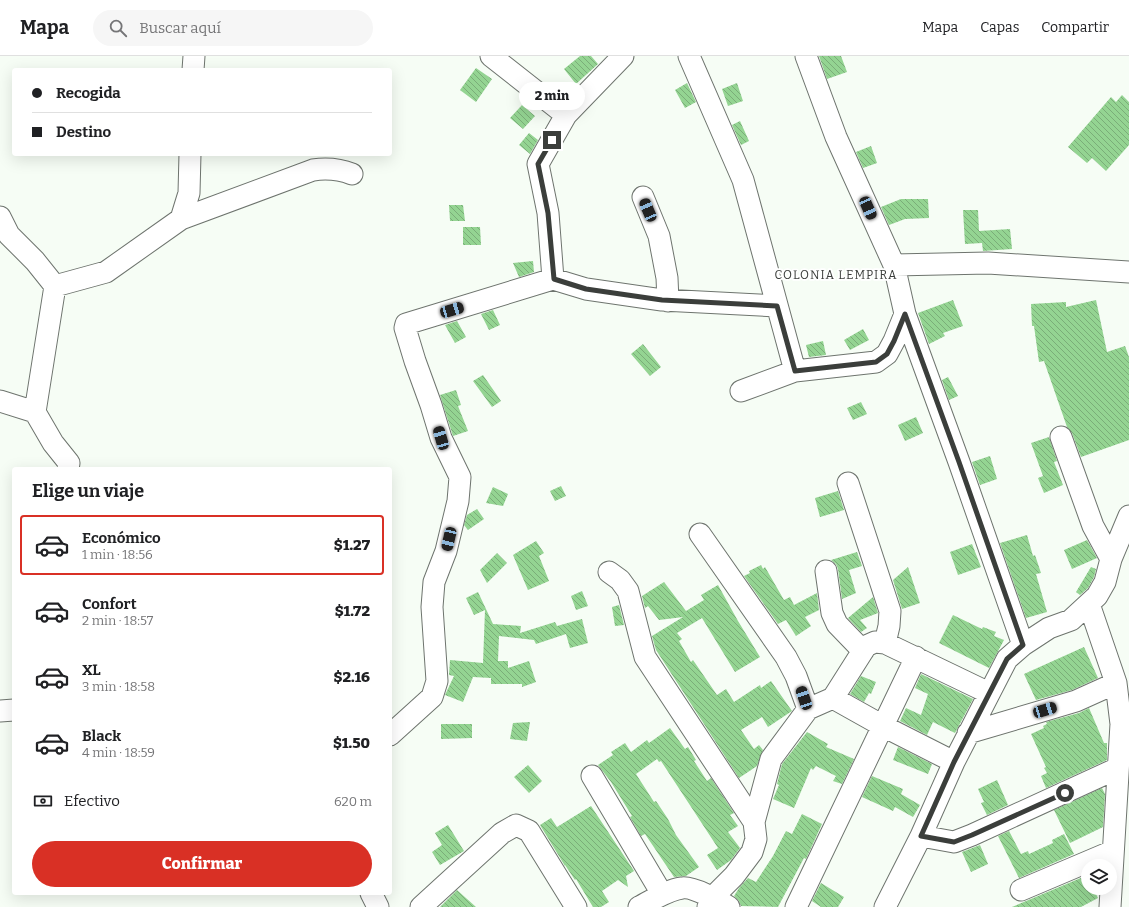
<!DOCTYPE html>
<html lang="es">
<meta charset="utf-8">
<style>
body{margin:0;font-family:Bitter,serif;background:#f6f6f6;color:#202124;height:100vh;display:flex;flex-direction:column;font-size:15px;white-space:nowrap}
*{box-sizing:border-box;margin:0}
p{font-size:13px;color:#757577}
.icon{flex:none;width:22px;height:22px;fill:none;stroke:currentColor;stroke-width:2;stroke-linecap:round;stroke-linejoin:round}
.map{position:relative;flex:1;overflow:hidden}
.panel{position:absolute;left:12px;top:411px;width:380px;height:428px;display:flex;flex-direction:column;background:#fff;border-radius:4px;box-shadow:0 4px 16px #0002}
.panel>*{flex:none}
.top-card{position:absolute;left:12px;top:12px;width:380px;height:88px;border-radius:4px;box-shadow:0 4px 16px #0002;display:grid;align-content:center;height:88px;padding:0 20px;background:#fff}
.fabs{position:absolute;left:1081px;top:803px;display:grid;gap:8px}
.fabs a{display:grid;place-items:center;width:36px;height:36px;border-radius:50%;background:#fff;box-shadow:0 4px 16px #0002;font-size:20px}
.end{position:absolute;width:18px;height:18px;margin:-9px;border:5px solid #3b3e3b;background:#fff;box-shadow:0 0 0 2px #fff}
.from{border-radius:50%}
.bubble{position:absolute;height:28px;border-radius:14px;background:#fff;box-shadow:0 4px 16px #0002;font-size:13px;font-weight:800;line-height:28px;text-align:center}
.car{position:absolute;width:12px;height:24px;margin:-12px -6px;border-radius:5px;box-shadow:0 0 3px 1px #0007;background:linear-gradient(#222 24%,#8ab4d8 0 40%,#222 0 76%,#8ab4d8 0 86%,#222 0)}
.top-card b{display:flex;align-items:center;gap:14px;height:38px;font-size:15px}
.top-card b+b{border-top:1px solid #e0e0e0}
.top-card i{width:10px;height:10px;background:#202124}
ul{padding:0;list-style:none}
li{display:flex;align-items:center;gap:12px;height:60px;margin:0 8px 6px;padding:0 12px;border:2px solid transparent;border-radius:4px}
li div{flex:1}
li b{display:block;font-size:15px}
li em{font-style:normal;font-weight:800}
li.selected{border-color:#d93025}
li>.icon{width:36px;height:36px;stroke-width:1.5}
h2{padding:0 20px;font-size:18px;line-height:48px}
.pay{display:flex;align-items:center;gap:10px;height:44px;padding:0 20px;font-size:15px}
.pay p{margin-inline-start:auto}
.primary-button{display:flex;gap:8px;margin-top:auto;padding:8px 20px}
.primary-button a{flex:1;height:46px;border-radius:24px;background:#d93025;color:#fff;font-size:16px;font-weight:800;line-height:46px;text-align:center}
header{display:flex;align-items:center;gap:24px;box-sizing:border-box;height:56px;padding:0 20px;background:#fff;border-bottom:1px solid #e0e0e0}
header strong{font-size:19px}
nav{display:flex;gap:22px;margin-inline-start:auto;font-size:14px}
.search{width:280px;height:36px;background:#f6f6f6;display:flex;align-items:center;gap:10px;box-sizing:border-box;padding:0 14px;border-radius:22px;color:#757577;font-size:15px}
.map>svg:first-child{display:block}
.building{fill:url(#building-back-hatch)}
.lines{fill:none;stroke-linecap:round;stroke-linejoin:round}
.minor-casing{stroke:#6e746e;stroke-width:23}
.minor{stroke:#fff;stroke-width:21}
.route{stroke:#3b3e3b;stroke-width:5}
.labels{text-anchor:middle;stroke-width:3.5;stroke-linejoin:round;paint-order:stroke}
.neighbourhood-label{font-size:12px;letter-spacing:1px;fill:#3b3e3b;stroke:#fff}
</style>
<header>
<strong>Mapa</strong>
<div class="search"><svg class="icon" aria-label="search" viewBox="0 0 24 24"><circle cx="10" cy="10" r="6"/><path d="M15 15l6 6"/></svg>Buscar aquí</div>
<nav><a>Mapa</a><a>Capas</a><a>Compartir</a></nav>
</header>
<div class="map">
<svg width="1129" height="851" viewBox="0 0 1129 851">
<defs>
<pattern id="building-back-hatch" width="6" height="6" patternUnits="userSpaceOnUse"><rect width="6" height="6" fill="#94d492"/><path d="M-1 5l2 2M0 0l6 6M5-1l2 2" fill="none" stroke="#7aad78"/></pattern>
</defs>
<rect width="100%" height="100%" fill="#f6fdf5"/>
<path class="building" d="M580,0H591L598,8L576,28L564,13Z
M819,0H841L847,16L827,23Z
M476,12L492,23L476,46L460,34Z
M687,27L696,46L685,52L675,34Z
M737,27L743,45L728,50L722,33Z
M1122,39L1129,46V89L1106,115L1092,102L1087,107L1068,91L1111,41L1116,46Z
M522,49L535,60L523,73L510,62Z
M740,65L749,85L741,89L732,69Z
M529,77L538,84L530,98L519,89Z
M871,90L877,107L863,112L856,96Z
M901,143H928L929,162L905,163L889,169L881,151Z
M449,149H463L465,165H450Z
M963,154H978L979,175L1010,173L1012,193L983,195L982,187L965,188Z
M463,171H480L481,189H463Z
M533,205L534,216L519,221L513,207Z
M953,244L963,270L943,277L945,280L929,288L918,257Z
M1096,244L1107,296L1125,290L1129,301V384L1081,401L1072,377L1067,371L1044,305L1039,306L1034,270H1032L1031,248L1066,246V251Z
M493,254L500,269L489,274L481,258Z
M457,265L466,281L455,287L445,269Z
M863,273L869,284L850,294L844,284Z
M823,285L826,299L809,301L806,289Z
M643,288L661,311L650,320L631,298Z
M483,319L501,345L492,351L473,325Z
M948,321L958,340L949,344L942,324Z
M456,334L461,349L458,350L468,375L453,380L440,339Z
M861,346L867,358L853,364L847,352Z
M916,361L923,377L905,385L898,369Z
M1049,381L1057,405L1054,406L1063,429L1044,437L1038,422L1043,420L1031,387Z
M990,400L997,423L980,429L972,406Z
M561,430L566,440L555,445L550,435Z
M493,431L508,438L503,450L486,447Z
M838,435L844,454L820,461L815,442Z
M477,453L484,463L468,474L464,469L467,459Z
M1027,479L1033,500L1035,499L1041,517L1036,518L1047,556L1026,562L1000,487Z
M1087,484L1097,502L1072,513L1064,494Z
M536,485L544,497L539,500L549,525L528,534L513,499Z
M972,488L981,511L958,519L950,496Z
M857,496L862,510L849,514L856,537L842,543L838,513L836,508L831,504Z
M497,497L507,507L487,527L480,514Z
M761,509L763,513L765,511L784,544L790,541L794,549L817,537L819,554L805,561L811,570L796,580L786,564L778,568L744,520L750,517L749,515Z
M908,511L920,547L902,553L893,524Z
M1091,511L1096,513L1094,521L1088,532L1080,539L1076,536Z
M664,526L686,555L704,544L701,539L718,529L738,565L760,601L735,616L702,562L677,577L682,583L679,585L691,606L693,604L717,639L726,633L734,646L760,629L761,632L771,625L792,655L768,671L762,661L741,674L754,693L759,689L763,694L757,710L739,722L656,594L652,580L683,561L659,564L648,550L645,552L642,540Z
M582,535L588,550L576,554L571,540Z
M478,536L493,568L521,570L520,577L555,566L557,570L582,563L588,587L570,592L566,578L536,588L534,584L499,580L498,605H508V612L529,605L536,626L522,631V628H491V622L473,621L463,646L445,639L454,620L449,619L450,604L483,607L485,554L474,559L466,542Z
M873,541L878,557L860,564L867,572L861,576L848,562Z
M619,549L624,569L615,570L612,551Z
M953,559L982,573L983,571L996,576L994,580L1004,584L989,612L939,587Z
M1084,591L1098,622L1072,634L1036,644L1024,618Z
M921,618L973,643L955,677L933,666L927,679L900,665L906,652L921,659L928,638L915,632Z
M861,620L876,626L871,638L869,637L864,646L850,638Z
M1089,652L1104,687H1107V704L1046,732L1041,720L1047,717L1044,712L1046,711L1031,678L1044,672L1043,670L1047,668L1046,666L1079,657Z
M530,666L527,685L510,683L513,667Z
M441,668H472V682L441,683Z
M670,672L685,693L688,691L696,704L694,705L707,725L711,722L734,757L730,759L738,770L728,776L740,792L731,804L717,814L707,799L718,792L661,705L659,706L657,703L636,718L654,746L656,745L668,763L676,779L699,811L686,820L674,821L645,778L641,780L630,761L632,760L611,726L598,709L613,699L611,696L625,687L631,696L647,684L649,687Z
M807,676L828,688L826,691L854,703L842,728L833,725L836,720L816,710L813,714L811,712L794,752L773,743L779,729L777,728L782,708Z
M898,691L932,708L928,718L893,704Z
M528,709L542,725L529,737L514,721Z
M872,720L903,733L901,738L920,749L913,761L895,751L893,755L862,741Z
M997,724L1008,749L987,759L981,747L984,746L978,733Z
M1102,732L1105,738L1103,771L1070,787L1054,754Z
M591,750L634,815L626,820L628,831L618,824L602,835L609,846L601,851H593L576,823L575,824L565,809V810L540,769L551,762L557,771Z
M802,758L822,768L806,803L804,802L778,851L741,850L739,845L734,840L739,832L748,822L756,826L773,800L786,775L792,778Z
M448,769L464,795L440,809L432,796L442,789L435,777Z
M1009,775L1021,798L1028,795L1029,798L1053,787L1052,784L1064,778L1074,798L1019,822L998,780Z
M980,789L988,808L971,816L962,796Z
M1088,819V832H1093L1098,842L1081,851H1012Z
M821,827L844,841L838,851H821L812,845Z
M457,834L476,851H440Z"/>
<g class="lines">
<defs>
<path id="minor" d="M491,0L566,59
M689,0L743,124L795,315
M806,0L836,81L894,209L905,258L959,406L1023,589
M193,14L194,0
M643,141L659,180L667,222L668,245
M0,161L9,179L35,205L55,230L35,356L53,387L69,407L68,413
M181,163L189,137L190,98
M894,209L988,207L1129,216
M553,223L548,157L538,108L566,59L623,0
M55,230L106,216L181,163L313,114C327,112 339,113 352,118
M741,335L795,315L876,306L887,298L894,285L905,258
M0,345L35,356
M1061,381L1093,470L1111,503
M848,427L890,555L889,570L885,587
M700,478L786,601L796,620L808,653
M826,515L832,557L837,568L863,595
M609,516L620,524L628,535L645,601L754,766
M1089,548L1116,627L1121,668L1110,851
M833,642L883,670L954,706
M0,655L14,654
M968,677L1076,645L1116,627
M390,679L432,641L437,625L432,551L434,526L446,495L458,445L460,421L441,382L431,349L415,305L405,272L406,268L553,223L586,233L662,244L777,250
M592,720L662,838
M921,780L954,786L972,779L1118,712
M1021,834L1113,795
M371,837L378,851
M421,851L502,777L516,769L529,775L576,851
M639,851C653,844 667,834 682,832C692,830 720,845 729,851
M708,851L713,841L734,820L752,796L756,783L754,766L771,703L808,653L833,642L866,590L875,586L885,587L989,637
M796,851L916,601
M885,851L921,780L954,706L1007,603L1023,589L1049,572L1071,564L1097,540L1105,526L1111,503L1129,460"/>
</defs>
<use href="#minor" class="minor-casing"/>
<use href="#minor" class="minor"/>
</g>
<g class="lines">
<path class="route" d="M552,84L538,108L548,157L554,223L586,233L662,244L777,250L795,315L876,306L887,298L894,285L905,258L959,406L1023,589L1007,603L954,706L921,780L954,786L972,779L1065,737"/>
</g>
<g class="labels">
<g class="neighbourhood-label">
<text x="836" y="223">COLONIA LEMPIRA</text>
</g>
</g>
</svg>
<div class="fabs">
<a><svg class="icon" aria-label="layers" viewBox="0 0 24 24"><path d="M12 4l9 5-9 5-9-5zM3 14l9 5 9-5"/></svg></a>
</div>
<i class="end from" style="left:1065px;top:737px"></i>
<i class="end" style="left:552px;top:84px"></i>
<div class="bubble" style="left:519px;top:26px;width:66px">2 min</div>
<i class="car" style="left:868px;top:152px;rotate:156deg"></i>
<i class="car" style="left:648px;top:154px;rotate:337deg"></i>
<i class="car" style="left:452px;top:254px;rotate:74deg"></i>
<i class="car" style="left:441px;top:382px;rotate:344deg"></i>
<i class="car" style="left:449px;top:483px;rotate:193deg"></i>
<i class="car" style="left:804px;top:642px;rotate:341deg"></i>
<i class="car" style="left:1045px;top:654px;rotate:73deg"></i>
<div class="top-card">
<b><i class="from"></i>Recogida</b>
<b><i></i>Destino</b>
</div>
<section class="panel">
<h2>Elige un viaje</h2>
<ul>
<li class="selected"><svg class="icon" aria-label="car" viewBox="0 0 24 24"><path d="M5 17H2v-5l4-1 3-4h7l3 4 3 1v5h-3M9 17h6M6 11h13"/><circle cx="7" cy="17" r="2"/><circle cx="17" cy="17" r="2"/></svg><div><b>Económico</b><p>1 min · 18:56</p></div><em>$1.27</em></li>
<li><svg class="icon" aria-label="car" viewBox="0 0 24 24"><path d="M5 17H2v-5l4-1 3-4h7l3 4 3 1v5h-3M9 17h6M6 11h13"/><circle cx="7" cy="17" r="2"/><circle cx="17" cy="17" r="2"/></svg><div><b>Confort</b><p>2 min · 18:57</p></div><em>$1.72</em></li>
<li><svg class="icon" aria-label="car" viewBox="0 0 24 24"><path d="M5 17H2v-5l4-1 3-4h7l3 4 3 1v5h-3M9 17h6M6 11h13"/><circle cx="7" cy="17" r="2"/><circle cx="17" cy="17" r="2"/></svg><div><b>XL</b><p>3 min · 18:58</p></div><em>$2.16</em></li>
<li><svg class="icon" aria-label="car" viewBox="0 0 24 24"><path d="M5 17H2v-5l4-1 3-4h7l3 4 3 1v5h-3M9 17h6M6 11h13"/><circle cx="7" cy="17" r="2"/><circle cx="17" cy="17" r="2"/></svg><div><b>Black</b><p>4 min · 18:59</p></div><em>$1.50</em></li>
</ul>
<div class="pay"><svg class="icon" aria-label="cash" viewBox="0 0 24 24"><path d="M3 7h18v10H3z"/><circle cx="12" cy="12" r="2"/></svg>Efectivo<p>620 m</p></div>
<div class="primary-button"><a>Confirmar</a></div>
</section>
</div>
